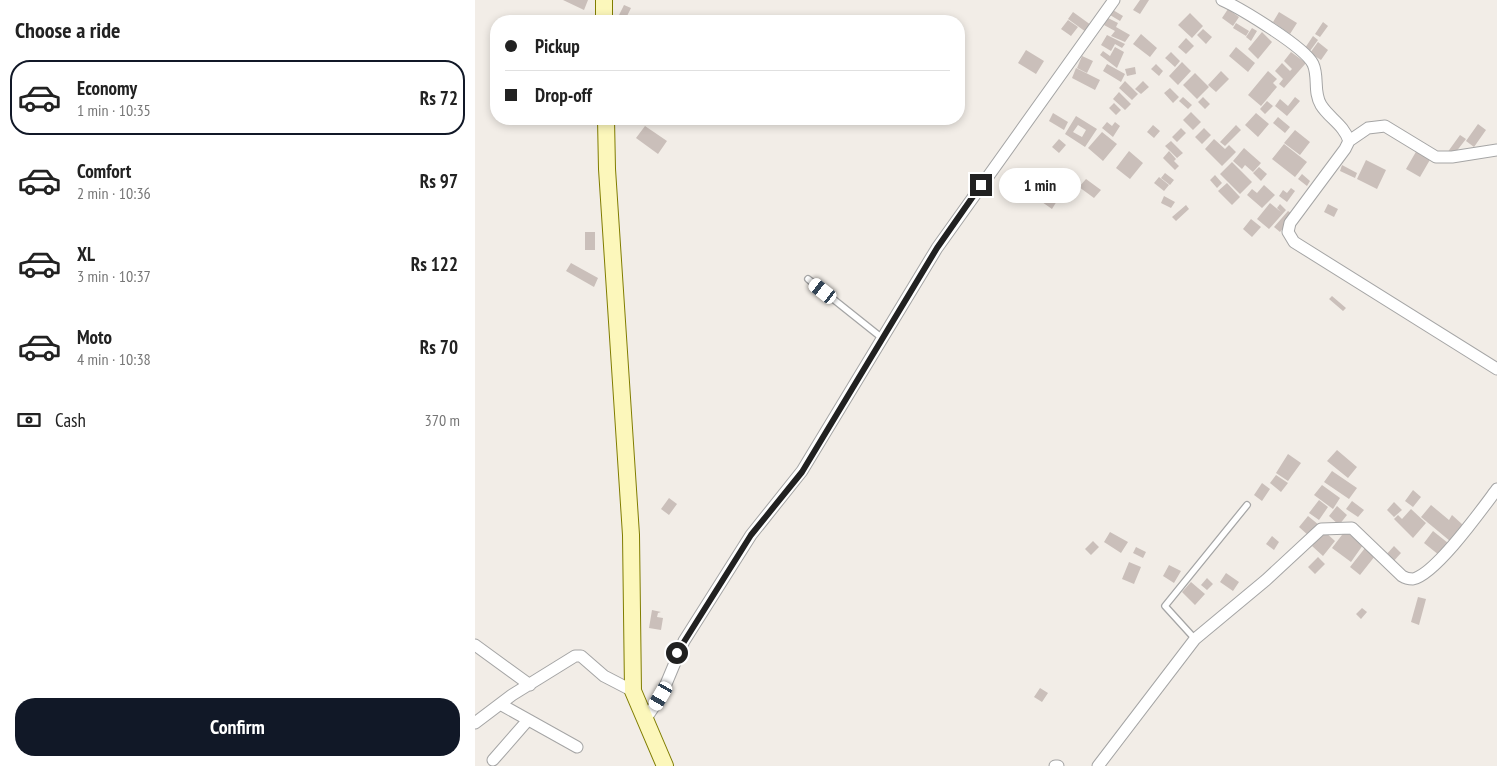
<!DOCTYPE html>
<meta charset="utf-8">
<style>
body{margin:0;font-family:"PT Sans Narrow",sans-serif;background:#f6f6f6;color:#222;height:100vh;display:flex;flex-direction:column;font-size:19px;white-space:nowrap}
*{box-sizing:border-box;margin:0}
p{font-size:16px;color:#767676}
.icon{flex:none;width:28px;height:28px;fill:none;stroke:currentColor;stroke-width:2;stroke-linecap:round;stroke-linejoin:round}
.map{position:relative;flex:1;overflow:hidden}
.sheet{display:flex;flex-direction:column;background:#fff;width:475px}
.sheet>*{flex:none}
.banner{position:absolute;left:15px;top:15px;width:475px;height:110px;border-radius:20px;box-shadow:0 2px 8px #0003;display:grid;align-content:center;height:110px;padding:0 15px;background:#fff}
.end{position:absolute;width:22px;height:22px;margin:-11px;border:6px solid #212121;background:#fff;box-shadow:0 0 0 2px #fff}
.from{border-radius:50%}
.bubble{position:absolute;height:35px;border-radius:18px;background:#fff;box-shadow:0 2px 8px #0003;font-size:16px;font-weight:700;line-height:35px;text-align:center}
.car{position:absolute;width:15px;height:30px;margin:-15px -8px;border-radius:6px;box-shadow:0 0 4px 1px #0007;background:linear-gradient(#fff 24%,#345 0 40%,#fff 0 76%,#345 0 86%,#fff 0)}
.banner b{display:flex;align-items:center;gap:18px;height:48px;font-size:19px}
.banner b+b{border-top:1px solid #e0e0e0}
.banner i{width:12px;height:12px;background:#222}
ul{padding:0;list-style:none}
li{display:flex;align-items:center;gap:15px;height:75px;margin:0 10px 8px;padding:0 5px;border:2px solid transparent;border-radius:20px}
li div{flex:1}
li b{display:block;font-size:19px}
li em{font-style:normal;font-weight:700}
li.on{border-color:#111827}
li>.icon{width:45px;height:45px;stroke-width:1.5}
h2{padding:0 15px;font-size:22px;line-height:60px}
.pay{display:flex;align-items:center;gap:12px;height:55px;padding:0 15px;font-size:19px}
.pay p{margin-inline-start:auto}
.primary-button{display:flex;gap:10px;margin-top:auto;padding:10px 15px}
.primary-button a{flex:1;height:58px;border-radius:20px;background:#111827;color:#fff;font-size:20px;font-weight:700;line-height:58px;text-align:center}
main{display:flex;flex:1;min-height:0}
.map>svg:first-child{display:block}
.building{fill:#cabfba;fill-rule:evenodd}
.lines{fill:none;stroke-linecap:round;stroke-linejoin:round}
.lane-casing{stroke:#a5a5a5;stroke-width:8}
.street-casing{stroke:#a5a5a5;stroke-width:13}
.secondary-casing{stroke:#807d00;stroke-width:18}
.lane{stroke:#fff;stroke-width:5.5}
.street{stroke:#fff;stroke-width:11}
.secondary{stroke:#fcf7bb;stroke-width:16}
.route{stroke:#212121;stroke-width:6}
</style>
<main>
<section class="sheet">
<h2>Choose a ride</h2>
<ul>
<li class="on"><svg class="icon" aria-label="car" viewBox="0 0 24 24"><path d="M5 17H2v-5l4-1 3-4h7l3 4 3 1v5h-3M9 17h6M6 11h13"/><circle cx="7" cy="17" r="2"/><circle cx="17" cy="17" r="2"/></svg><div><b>Economy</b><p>1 min · 10:35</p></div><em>Rs 72</em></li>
<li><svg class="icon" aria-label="car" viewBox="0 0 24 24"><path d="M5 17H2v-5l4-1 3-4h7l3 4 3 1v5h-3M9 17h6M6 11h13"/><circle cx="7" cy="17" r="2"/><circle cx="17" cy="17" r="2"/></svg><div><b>Comfort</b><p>2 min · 10:36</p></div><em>Rs 97</em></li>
<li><svg class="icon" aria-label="car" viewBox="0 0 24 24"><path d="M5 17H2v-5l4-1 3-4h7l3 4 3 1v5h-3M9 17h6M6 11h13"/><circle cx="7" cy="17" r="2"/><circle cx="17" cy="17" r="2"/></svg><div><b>XL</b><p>3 min · 10:37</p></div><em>Rs 122</em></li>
<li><svg class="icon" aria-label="car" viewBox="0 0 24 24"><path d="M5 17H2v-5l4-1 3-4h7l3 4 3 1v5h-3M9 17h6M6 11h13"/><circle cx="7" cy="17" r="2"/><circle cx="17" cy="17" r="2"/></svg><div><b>Moto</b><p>4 min · 10:38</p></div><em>Rs 70</em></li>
</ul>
<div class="pay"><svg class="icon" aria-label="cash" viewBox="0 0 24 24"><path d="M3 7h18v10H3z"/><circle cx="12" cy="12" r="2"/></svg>Cash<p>370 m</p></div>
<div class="primary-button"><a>Confirm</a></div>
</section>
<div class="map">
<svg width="1022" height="766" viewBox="0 0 1022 766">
<rect width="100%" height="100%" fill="#f2ede7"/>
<path class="building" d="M88,0H113L109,10Z
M665,0H674L665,14L658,10Z
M149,5L156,8L151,18L144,15Z
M753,9L764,17L758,26L747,18Z
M638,10L648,16L645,21L635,15Z
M598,12L616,25L611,32L593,19Z
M804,12L822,23L815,34L798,22Z
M715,13L728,26L717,38L703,25Z
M633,18L643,23L641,27L655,35L650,42L636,36L640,31L629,25Z
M593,20L603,27L596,36L586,29Z
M848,22L853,26L845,37L840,34Z
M761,23L774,31L771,36L758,28Z
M777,28L782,31L776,41L771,37Z
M728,29L737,37L731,44L722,35Z
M787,32L797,42L783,59L773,49Z
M666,34L682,48L675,57L658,44Z
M632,35L650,44L647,48L640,44L636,51L626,45Z
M838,36L843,40L835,51L830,48Z
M711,38L719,46L711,54L703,47Z
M843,42L853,50L846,60L835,53Z
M640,47L649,52L642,68L625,55L628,51L635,56Z
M761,47L780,63L773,72L754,56Z
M551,50L569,61L561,74L543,63Z
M696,52L705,61L700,67L690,58Z
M816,52L831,63L809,88L804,84L808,79L800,71L807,63L815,71L817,69L809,61Z
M607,56L618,61L612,73L602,68Z
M707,62L716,71L703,85L694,76Z
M632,64L650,74L646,82L628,71Z
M681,64L688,71L684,76L676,69Z
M660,67L661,74L652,76L650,69Z
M601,68L625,80L620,90L597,78Z
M746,71L754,79L741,92L733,85Z
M793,71L802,79L798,83L802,87L786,106L773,95Z
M720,73L734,87L722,99L708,85Z
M650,81L663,94L657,100L644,88Z
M668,81L674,87L666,94L660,89Z
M695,88L704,97L698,103L689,93Z
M644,92L656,104L650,110L638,99Z
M708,97L717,105L713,109L704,101Z
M728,97L735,104L730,109L723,102Z
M820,97L825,101L812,116L800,106L805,99L813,106Z
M792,101L798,106L790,114L785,109Z
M639,103L646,110L641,115L634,108Z
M716,112L726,122L718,130L708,120Z
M578,113L593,122L589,130L574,121Z
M781,113L794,124L783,137L770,125Z
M601,116L622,129L610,147L590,134ZM603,125L611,130L607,137L598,132Z
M803,117L815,127L810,133L798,123Z
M632,122L637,126L640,122L645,126L638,137L627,128Z
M1003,124L1011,130L999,147L991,141Z
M678,125L685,131L679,138L672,132Z
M761,125L766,130L750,146L745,142Z
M170,126L192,141L183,154L161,138Z
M706,128L711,133L702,142L697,137Z
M729,128L736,135L727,144L720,137Z
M820,130L835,142L825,155L809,143Z
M627,132L642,144L628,161L613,148Z
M985,135L991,139L977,157L972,153Z
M584,139L591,145L584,153L577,147Z
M739,139L750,149L754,145L761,152L747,166L730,149Z
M696,141L708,153L702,158L690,146Z
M809,144L832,162L820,177L797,159Z
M769,148L786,163L778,172L770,165L767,169L758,161Z
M942,150L956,158L945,177L931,169Z
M654,151L668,163L655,179L641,168Z
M694,151L701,159L699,161L704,166L700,170L688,158Z
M891,160L911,170L902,189L882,179Z
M757,162L777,182L765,194L745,174Z
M867,165L882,173L880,178L865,171Z
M784,167L792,174L786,181L778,173Z
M690,173L699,180L695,185L686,178Z
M827,174L835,181L832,186L823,179Z
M740,175L747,183L742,188L735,180Z
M684,177L694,185L689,191L679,183Z
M611,179L626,190L619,198L604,187Z
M565,183L570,186L568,189L578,195L580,193L585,196L577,209L557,195Z
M752,183L765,197L757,205L743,191Z
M789,185L800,195L787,208L772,195L777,189L782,193Z
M816,188L820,191L812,202L804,196L808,190L812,193Z
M689,196L700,202L696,208L686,203Z
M795,203L806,212L802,208L805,204L811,210L794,229L782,219Z
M853,204L863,209L859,217L849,212Z
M711,205L714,209L701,221L697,217Z
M813,211L819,215L805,232L799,227Z
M776,219L786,227L777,237L768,229Z
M110,232H120V250H110Z
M96,263L123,278L119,287L91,271Z
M857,296L871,308L868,311L854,299Z
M862,450L882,467L873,478L852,461Z
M813,454L826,463L813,481L801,473Z
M857,471L882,488L874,499L849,482Z
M801,475L813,483L806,492L795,483Z
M787,483L795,489L787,501L779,495Z
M847,485L865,498L858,509L839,495Z
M938,490L946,497L938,507L930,501Z
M194,498L202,504L194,515L186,509Z
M844,500L853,507L844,520L834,513Z
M877,501L889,510L883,517L871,509Z
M919,502L927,510L919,517L912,510Z
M956,505L974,520L977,515L988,525L975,541L946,517Z
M862,506L872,515L864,525L854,516Z
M936,509L951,523L938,538L919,519L923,515L927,519Z
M833,516L844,525L834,536L824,527Z
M849,531L860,541L848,556L837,546Z
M870,531L888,545L876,562L857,548Z
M958,531L973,543L964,555L949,543Z
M635,532L653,542L646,553L629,542Z
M797,536L804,542L799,550L791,544Z
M618,541L624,547L616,555L610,549Z
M919,546L926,553L917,563L910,556Z
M661,547L671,552L668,558L658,553Z
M890,548L900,556L885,575L875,567Z
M843,557L850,564L840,574L833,567Z
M654,562L666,567L659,584L647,579Z
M694,565L706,571L699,583L688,576Z
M751,573L764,582L758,591L745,582Z
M732,578L738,584L732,590L726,585Z
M716,582L730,594L720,605L707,592Z
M943,597L951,599L944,625L936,622Z
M887,608L892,612L886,619L881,614Z
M177,610L186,612L183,613L182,617L188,618L186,630L174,628Z
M565,688L573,693L567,702L559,697Z"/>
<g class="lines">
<defs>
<path id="lane" d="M333,279L407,338
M720,639L690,606L772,505"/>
<path id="street" d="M747,0C765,8 830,47 838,64C844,77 838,92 846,105C854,118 869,125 874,141L870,149L815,223L813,232L819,242L1022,369
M874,141L893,128L910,126L961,157H977L1022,150
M0,645L55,685
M25,704L102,747
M170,720L186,696L209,641L276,535L327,471L462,248L639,0
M0,723L37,695L100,656H106L129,676L158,691
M18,760L53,720
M580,766H583
M623,766L720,639L791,580L846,529L877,528L927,576C930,578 934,579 938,579C961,574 1007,509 1022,489"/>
<path id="secondary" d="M129,0V21
M131,119L132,169L156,535L158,691L190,766"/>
</defs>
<use href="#lane" class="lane-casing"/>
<use href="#street" class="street-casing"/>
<use href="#secondary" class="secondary-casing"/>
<use href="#lane" class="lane"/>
<use href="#street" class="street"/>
<use href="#secondary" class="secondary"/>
</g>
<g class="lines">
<path class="route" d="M202,653L276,535L327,472L462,248L506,185"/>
</g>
</svg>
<i class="end from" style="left:202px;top:653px"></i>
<i class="end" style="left:506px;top:185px"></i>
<div class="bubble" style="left:524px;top:168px;width:82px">1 min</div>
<i class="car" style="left:348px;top:291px;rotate:308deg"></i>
<i class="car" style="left:186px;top:696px;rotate:210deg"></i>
<div class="banner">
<b><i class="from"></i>Pickup</b>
<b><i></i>Drop-off</b>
</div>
</div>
</main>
